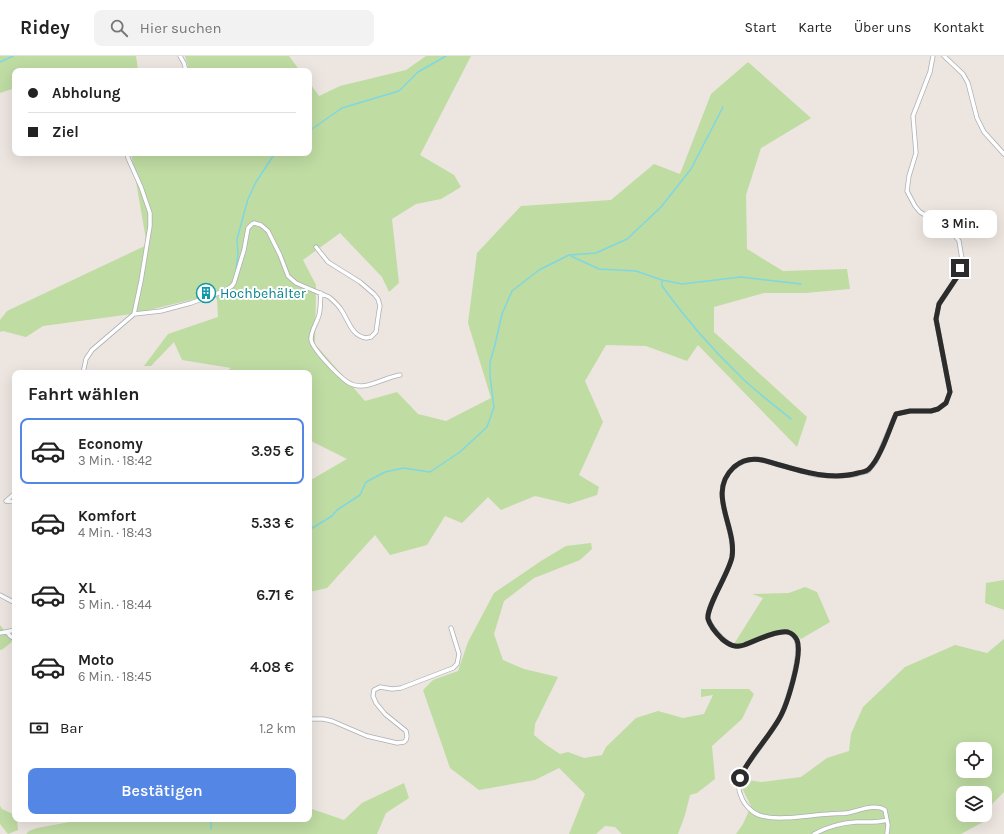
<!DOCTYPE html>
<html lang="de">
<meta charset="utf-8">
<style>
body{margin:0;font-family:Karla,sans-serif;background:#f2f2f2;color:#222;height:100vh;display:flex;flex-direction:column;font-size:15px;white-space:nowrap}
*{box-sizing:border-box;margin:0}
p{font-size:13px;color:#767676}
.icon{flex:none;width:22px;height:22px;fill:none;stroke:currentColor;stroke-width:2;stroke-linecap:round;stroke-linejoin:round}
.map{position:relative;flex:1;overflow:hidden}
.sheet{position:absolute;left:12px;top:314px;width:300px;height:452px;display:flex;flex-direction:column;background:#fff;border-radius:8px;box-shadow:0 4px 16px #0002}
.sheet>*{flex:none}
.hud{position:absolute;left:12px;top:12px;width:300px;height:88px;border-radius:8px;box-shadow:0 4px 16px #0002;display:grid;align-content:center;height:88px;padding:0 16px;background:#fff}
.controls{position:absolute;left:956px;top:686px;display:grid;gap:8px}
.controls a{display:grid;place-items:center;width:36px;height:36px;border-radius:8px;background:#fff;box-shadow:0 4px 16px #0002;font-size:20px}
.end{position:absolute;width:18px;height:18px;margin:-9px;border:5px solid #2c2c2c;background:#fff;box-shadow:0 0 0 2px #fff}
.from{border-radius:50%}
.bubble{position:absolute;height:28px;border-radius:8px;background:#fff;box-shadow:0 4px 16px #0002;font-size:13px;font-weight:600;line-height:28px;text-align:center}
.hud b{display:flex;align-items:center;gap:14px;height:38px;font-size:15px}
.hud b+b{border-top:1px solid #e0e0e0}
.hud i{width:10px;height:10px;background:#222}
ul{padding:0;list-style:none}
li{display:flex;align-items:center;gap:12px;height:66px;margin:0 8px 6px;padding:0 8px;border:2px solid transparent;border-radius:8px}
li div{flex:1}
li b{display:block;font-size:15px}
li em{font-style:normal;font-weight:600}
li.selected{border-color:#5386e5}
li>.icon{width:36px;height:36px;stroke-width:1.5}
h2{padding:0 16px;font-size:18px;line-height:48px}
.pay{display:flex;align-items:center;gap:10px;height:44px;padding:0 16px;font-size:15px}
.pay p{margin-inline-start:auto}
.action{display:flex;gap:8px;margin-top:auto;padding:8px 16px}
.action a{flex:1;height:46px;border-radius:8px;background:#5386e5;color:#fff;font-size:16px;font-weight:600;line-height:46px;text-align:center}
header{display:flex;align-items:center;gap:24px;box-sizing:border-box;height:56px;padding:0 20px;background:#fff;border-bottom:1px solid #e0e0e0}
header strong{font-size:19px}
nav{display:flex;gap:22px;margin-inline-start:auto;font-size:14px}
.search{width:280px;height:36px;background:#f2f2f2;display:flex;align-items:center;gap:10px;box-sizing:border-box;padding:0 14px;border-radius:8px;color:#767676;font-size:15px}
.map>svg:first-child{display:block}
.green{fill:#bfdca3;fill-rule:evenodd}
.lines{fill:none;stroke-linecap:round;stroke-linejoin:round}
.stream{stroke:#7fd7e1;stroke-width:1.5}
.street-casing{stroke:#acb0b6;stroke-width:5}
.street{stroke:#fff;stroke-width:3.5}
.route{stroke:#2c2c2c;stroke-width:5}
.labels{text-anchor:middle;stroke-width:4;stroke-linejoin:round;paint-order:stroke}
.culture-label{font-size:14px;fill:#0d838f;stroke:#fff;text-anchor:start}
</style>
<header>
<strong>Ridey</strong>
<div class="search"><svg class="icon" aria-label="search" viewBox="0 0 24 24"><circle cx="10" cy="10" r="6"/><path d="M15 15l6 6"/></svg>Hier suchen</div>
<nav><a>Start</a><a>Karte</a><a>Über uns</a><a>Kontakt</a></nav>
</header>
<div class="map">
<svg width="1004" height="778" viewBox="0 0 1004 778">
<rect width="100%" height="100%" fill="#ece5e0"/>
<path class="green" d="M0,0H136L138,14L15,15V32L0,37Z
M185,0H289L300,15H188V10Z
M426,0H471L420,99L454,119L461,131L441,143L416,148L392,163L399,227L389,236L382,221L340,177L303,204L316,229L315,288L365,345L397,336L418,358L446,365L491,342L468,267L477,197L521,150L611,144L654,108L680,118L711,38L748,6L811,62L761,92L746,139L747,193L783,215L847,213L850,233L805,237H764L714,251V276L807,361L797,391L698,289L687,305L646,290L606,289L585,325L603,366L579,419L599,431L597,439L569,448L535,440L501,454L488,441L462,467L445,460L427,489L390,499L375,479L327,532L309,536V425L347,403L309,384V317H224L231,312L182,304L174,286L151,310H144L168,278L218,261L217,243L207,234L201,235L203,241L132,258L43,270L26,281L3,275L0,276V264L7,255L147,189L131,97H309V26L319,40L340,30L406,14Z
M591,487L592,493L580,504L534,522L504,545L494,578L503,604L524,613L558,621L535,668L534,679L545,688L560,698L568,696L584,702L602,699L606,691L636,662L658,655L683,662L704,658L713,639L701,641V633H749L754,638L742,663L712,690L715,723L697,737L690,739L685,759L678,778H622L615,771L605,770L596,778H569L585,738L559,712L535,724L479,734L450,712L423,634L433,624L458,615L468,586L494,537L541,505L566,490Z
M1004,524V554L985,547L986,527Z
M805,531L817,536L830,566L801,583L790,574C786,574 781,574 777,574C763,577 749,590 734,588L763,542L752,538L789,537Z
M0,569L13,585L3,593L0,594Z
M1004,583V736L993,747L983,766L961,778H736L743,768L751,750L742,732L741,723L761,726L801,721L827,702L849,695L851,678L863,651L905,611L955,589L987,597ZM963,693H985V715H963ZM963,737H985V759H963Z
M404,727L409,742L386,757L377,778H26L29,775L37,772L86,763H309V752L344,764L362,747Z
M0,750L2,753L15,759V763H17L18,774L8,778L0,768Z"/>
<g class="lines">
<path class="stream" d="M0,6L13,0
M309,75L342,52L399,35L418,16L446,0
M571,200L599,213L636,215L662,224L682,228L741,221L801,228
M236,213L238,199L237,183L248,143L256,126L273,100L277,97
M662,224V230C685,262 711,292 740,320C755,335 774,349 791,363
M309,474L332,460L337,454L360,439L366,426L385,416L403,412L430,416L460,396L487,371L494,351L490,320V306L495,289L502,258L512,235L539,214L569,199L596,197L627,183L661,151L691,113L723,51
M211,773V763"/>
<defs>
<path id="street" d="M180,0L184,7L186,15
M944,0L963,18L968,27L977,62L984,76L1004,98
M321,237C320,245 321,252 319,259C317,267 311,274 311,283C311,292 338,319 346,325C350,328 356,330 361,330C372,330 387,321 400,319
M134,258L161,255L191,247L224,235L232,230L234,227L244,194L248,172L252,168L254,167L261,169L268,175L280,199L288,220L296,227L329,241C334,245 339,250 342,255C349,266 352,280 366,282L371,281L376,276L379,255L380,250L378,243L374,238L360,226L328,206L316,191
M83,317L86,303L92,294L134,258L141,225L150,170V157L141,131L128,102L127,97
M6,445L15,437
M6,445L15,446
M0,539L15,547
M7,576L10,580L15,583
M0,577L15,574
M309,663H323L332,665L367,680L397,687L404,686L406,684L407,680L406,675L385,658L376,647L373,640L374,634L380,631L392,633L401,632L453,612L457,608L459,598L451,572
M814,778C827,771 841,767 856,766C866,766 876,767 887,764
M887,778L888,769L885,754C876,747 858,755 847,757C841,758 835,757 829,758C810,759 780,765 762,760C753,758 744,749 741,740C738,734 738,726 741,720C743,713 748,708 752,702C761,690 770,677 778,665C787,650 801,602 797,586C796,582 794,579 790,577C779,572 755,585 744,589C735,592 729,589 722,582C717,577 710,570 708,562C706,550 730,516 732,500C736,471 707,437 733,412C740,406 749,403 758,403L816,419L839,420L853,419L868,415L876,405L896,358L910,355H931L938,353L946,347L950,336L936,263L939,248L957,221L962,203L959,185L951,174L920,156L915,150L907,135L909,120L916,97L913,60L930,16L933,0"/>
</defs>
<use href="#street" class="street-casing"/>
<use href="#street" class="street"/>
</g>
<g class="lines">
<path class="route" d="M740,722C749,701 767,684 779,663C787,650 803,598 797,584C795,580 791,577 788,576C776,574 755,585 744,589C735,592 729,589 722,583C717,578 710,570 708,563C706,551 729,517 732,501C737,470 706,437 734,411C742,404 752,402 762,404C792,412 827,426 858,417C862,416 866,416 869,413C881,401 889,374 896,358L910,355H931L938,353L946,347L950,336L936,263L939,248L957,221L960,212"/>
</g>
<defs>
<symbol id="building-ring" viewBox="-11 -11 22 22"><circle r="9.5" fill="#fff" stroke="#0f9aa8" stroke-width="1.5"/><path d="M-4-6H4V6H1V3H-1V6H-4ZM-2.5-4.3h1.7v1.8h-1.7ZM.8-4.3h1.7v1.8H.8ZM-2.5-1h1.7V.8h-1.7ZM.8-1h1.7V.8H.8Z" fill="#0f9aa8"/></symbol>
</defs>
<g fill-rule="evenodd">
<use href="#building-ring" x="195" y="226" width="22" height="22"/>
</g>
<g class="labels">
<g class="culture-label">
<text x="220" y="242">Hochbehälter</text>
</g>
</g>
</svg>
<div class="controls">
<a><svg class="icon" aria-label="locate" viewBox="0 0 24 24"><circle cx="12" cy="12" r="6"/><path d="M12 2v4M12 18v4M2 12h4M18 12h4"/></svg></a>
<a><svg class="icon" aria-label="layers" viewBox="0 0 24 24"><path d="M12 4l9 5-9 5-9-5zM3 14l9 5 9-5"/></svg></a>
</div>
<i class="end from" style="left:740px;top:722px"></i>
<i class="end" style="left:960px;top:212px"></i>
<div class="bubble" style="left:923px;top:154px;width:74px">3 Min.</div>
<div class="hud">
<b><i class="from"></i>Abholung</b>
<b><i></i>Ziel</b>
</div>
<section class="sheet">
<h2>Fahrt wählen</h2>
<ul>
<li class="selected"><svg class="icon" aria-label="car" viewBox="0 0 24 24"><path d="M5 17H2v-5l4-1 3-4h7l3 4 3 1v5h-3M9 17h6M6 11h13"/><circle cx="7" cy="17" r="2"/><circle cx="17" cy="17" r="2"/></svg><div><b>Economy</b><p>3 Min. · 18:42</p></div><em>3.95 €</em></li>
<li><svg class="icon" aria-label="car" viewBox="0 0 24 24"><path d="M5 17H2v-5l4-1 3-4h7l3 4 3 1v5h-3M9 17h6M6 11h13"/><circle cx="7" cy="17" r="2"/><circle cx="17" cy="17" r="2"/></svg><div><b>Komfort</b><p>4 Min. · 18:43</p></div><em>5.33 €</em></li>
<li><svg class="icon" aria-label="car" viewBox="0 0 24 24"><path d="M5 17H2v-5l4-1 3-4h7l3 4 3 1v5h-3M9 17h6M6 11h13"/><circle cx="7" cy="17" r="2"/><circle cx="17" cy="17" r="2"/></svg><div><b>XL</b><p>5 Min. · 18:44</p></div><em>6.71 €</em></li>
<li><svg class="icon" aria-label="car" viewBox="0 0 24 24"><path d="M5 17H2v-5l4-1 3-4h7l3 4 3 1v5h-3M9 17h6M6 11h13"/><circle cx="7" cy="17" r="2"/><circle cx="17" cy="17" r="2"/></svg><div><b>Moto</b><p>6 Min. · 18:45</p></div><em>4.08 €</em></li>
</ul>
<div class="pay"><svg class="icon" aria-label="cash" viewBox="0 0 24 24"><path d="M3 7h18v10H3z"/><circle cx="12" cy="12" r="2"/></svg>Bar<p>1.2 km</p></div>
<div class="action"><a>Bestätigen</a></div>
</section>
</div>
